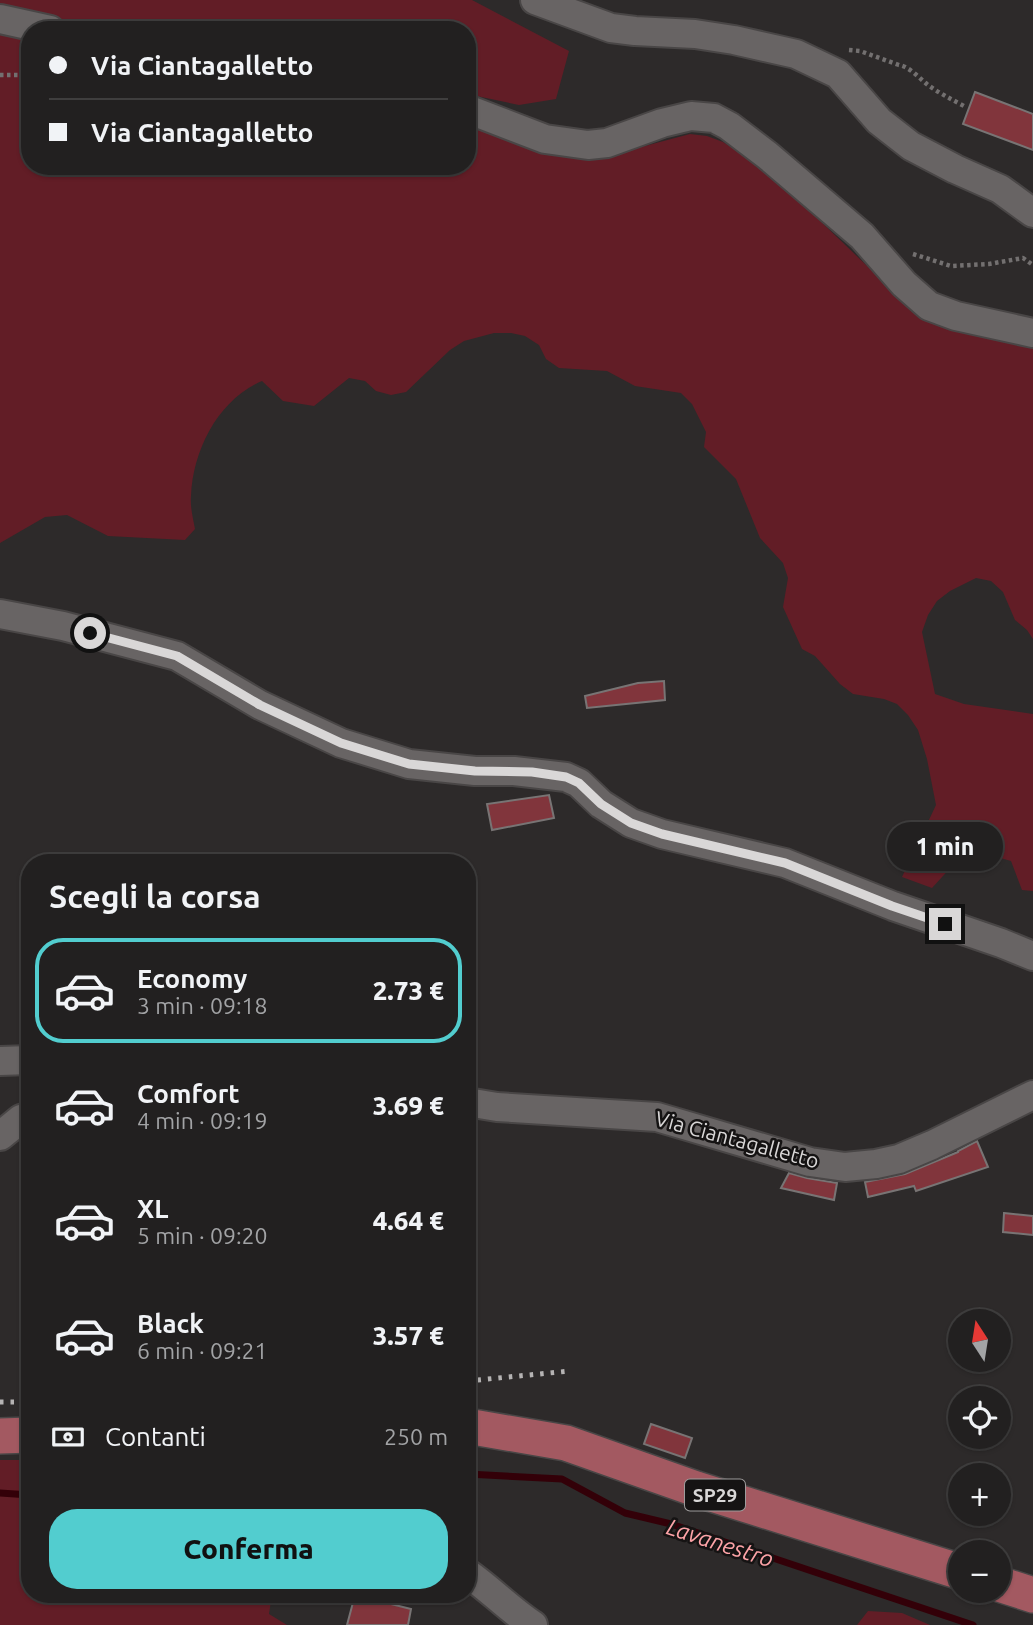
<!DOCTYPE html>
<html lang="it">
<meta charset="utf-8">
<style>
body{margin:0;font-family:Ubuntu,sans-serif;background:#2a2829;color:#f1f3f6;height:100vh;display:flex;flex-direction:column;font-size:26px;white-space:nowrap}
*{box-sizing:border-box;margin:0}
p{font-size:23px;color:#a2a3a5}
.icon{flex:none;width:38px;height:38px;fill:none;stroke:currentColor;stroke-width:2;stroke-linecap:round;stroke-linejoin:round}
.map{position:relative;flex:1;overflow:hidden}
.panel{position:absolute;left:21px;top:854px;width:455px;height:749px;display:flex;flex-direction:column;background:#222020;border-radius:28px;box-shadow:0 2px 5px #0004,0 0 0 2px #3f3e3e}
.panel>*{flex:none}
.guide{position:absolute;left:21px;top:21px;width:455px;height:154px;border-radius:28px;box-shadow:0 2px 5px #0004,0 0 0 2px #3f3e3e;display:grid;align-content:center;height:154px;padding:0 28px;background:#222020}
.needle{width:46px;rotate:348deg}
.buttons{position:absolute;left:948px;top:1309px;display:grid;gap:14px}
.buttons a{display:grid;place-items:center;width:63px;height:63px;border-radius:50%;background:#222020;box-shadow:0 2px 5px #0004,0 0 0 2px #3f3e3e;font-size:35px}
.end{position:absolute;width:32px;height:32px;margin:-16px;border:9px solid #d9d7d7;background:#111;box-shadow:0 0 0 4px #111}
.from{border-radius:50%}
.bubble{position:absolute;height:49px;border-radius:24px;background:#222020;box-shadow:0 2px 5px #0004,0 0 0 2px #3f3e3e;font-size:23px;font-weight:800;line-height:49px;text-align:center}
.guide b{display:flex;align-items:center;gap:24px;height:66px;font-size:26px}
.guide b+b{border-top:2px solid #3f3e3e}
.guide i{width:18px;height:18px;background:#f1f3f6}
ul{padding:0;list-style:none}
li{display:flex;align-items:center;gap:21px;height:105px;margin:0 14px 10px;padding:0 14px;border:4px solid transparent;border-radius:28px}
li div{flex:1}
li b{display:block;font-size:26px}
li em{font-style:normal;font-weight:800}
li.selected{border-color:#52cdcf}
li>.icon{width:63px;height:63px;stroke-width:1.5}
h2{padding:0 28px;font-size:32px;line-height:84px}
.pay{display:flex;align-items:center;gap:18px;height:77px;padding:0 28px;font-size:26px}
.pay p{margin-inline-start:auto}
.cta{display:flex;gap:14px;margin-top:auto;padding:14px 28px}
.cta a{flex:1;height:80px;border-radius:28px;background:#52cdcf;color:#111;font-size:28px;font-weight:800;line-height:80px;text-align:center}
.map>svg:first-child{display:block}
.green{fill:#621d26}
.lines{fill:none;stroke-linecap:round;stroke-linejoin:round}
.stream{stroke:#330008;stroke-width:7}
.building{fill:#81353c;stroke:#787474;stroke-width:2}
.minor-casing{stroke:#494646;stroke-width:32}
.major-casing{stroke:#494646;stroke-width:38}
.path{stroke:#737070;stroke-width:4.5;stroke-dasharray:3.5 3.5;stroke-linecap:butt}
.minor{stroke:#686464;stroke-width:28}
.major{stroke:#a35961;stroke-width:35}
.rail{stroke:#b5b3b3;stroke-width:5;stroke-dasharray:3.5 7;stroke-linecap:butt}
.route{stroke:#d9d7d7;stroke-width:9}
.labels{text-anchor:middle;stroke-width:5;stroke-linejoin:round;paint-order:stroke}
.shield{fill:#151313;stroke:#9e9c9c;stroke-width:2}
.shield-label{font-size:19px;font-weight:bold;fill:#d9d7d7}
.street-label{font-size:21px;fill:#d9d7d7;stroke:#151313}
.water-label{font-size:23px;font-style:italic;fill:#fda3a7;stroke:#151313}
</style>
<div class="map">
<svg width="1033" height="1625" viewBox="0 0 1033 1625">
<rect width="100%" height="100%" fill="#2d2a2a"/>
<path class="green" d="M0,0H472L569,51L556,99L519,105L467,94V30H78L0,9Z
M0,34L30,39V166H467V126L541,150L596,159L690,134L707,136L723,142L766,169L887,285L940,326L1033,347V639L1027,630L1015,620L1003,592L991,581L976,578L950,591L937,601L928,615L922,632L935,694L964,704L1033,714V891L1022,890L1011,861L979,852L964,853L932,888L902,877L936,805L927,759L918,730L908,715L897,704L884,699L853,694L840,684L815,656L802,649L783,607L788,578L783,563L760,538L736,479L704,447L706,432L692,404L681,393L635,386L607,371L559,368L546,359L539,345L525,336L511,333H494L464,341L450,350L406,392L391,395L376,391L365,381L349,378L314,406L283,401L262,381C218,400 193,450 191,496C190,507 193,518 195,529L185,540L108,536L67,515L45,517L0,543Z
M0,1460H30V1594H272L269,1614L287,1625H0Z
M868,1611L902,1613L930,1625H857Z"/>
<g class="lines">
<path class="stream" d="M467,1474L562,1479L625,1513L671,1524L973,1625
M0,1493L30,1495"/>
</g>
<path class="building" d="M975,92L1033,114V150L963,124Z
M664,681L665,700L587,708L585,696L638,683Z
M549,795L554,818L492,830L487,804Z
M977,1141L988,1167L916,1191L914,1186L868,1197L865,1182L905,1174L958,1152V1151Z
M789,1173L807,1178L837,1183L834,1200L781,1188Z
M1004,1213L1033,1216V1235L1003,1232Z
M651,1424L692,1438L685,1458L644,1444Z
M355,1595L411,1609L408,1625H347Z"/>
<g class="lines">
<defs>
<path id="minor" d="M535,0L611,28L635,31L695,34L734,40L796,54L838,74L879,121L911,146L955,169L1000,189L1033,213
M0,19L50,30
M467,109L545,139L588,145L607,143L662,123L691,116L714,118L729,126L767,155L862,236L904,284L929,306L956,316L1033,333
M0,614L63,626L177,656L260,705L341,743L409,764L475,771H514L566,777L579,783L601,804L631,823L662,834L785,863L893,906L1001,943L1033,956
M0,1061L30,1060
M467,1102L497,1107L657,1117L810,1162L845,1167L876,1164L899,1159L932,1145L1033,1095
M0,1136L21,1119L30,1116
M467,1573C490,1589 510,1610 533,1625"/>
<path id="major" d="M467,1426L566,1443L696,1489L961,1572
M0,1436L30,1435
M999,1584L1033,1595"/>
</defs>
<use href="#minor" class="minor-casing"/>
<use href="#major" class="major-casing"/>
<path class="path" d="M849,50L860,51L899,65C910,67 919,78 928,85C939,93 951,99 964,106
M0,75H30
M913,254L951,266L989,264L1023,258L1033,265"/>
<use href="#minor" class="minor"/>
<use href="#major" class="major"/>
<path class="rail" d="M467,1381L570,1371
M0,1402H30"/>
</g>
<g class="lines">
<path class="route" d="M90,633L177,656L260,705L341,743L409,764L475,771L532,772L566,777L579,783L601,804L631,823L662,834L785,863L892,906L945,924"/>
</g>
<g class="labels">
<rect class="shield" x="685" y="1479.5" width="60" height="31" rx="5"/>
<g class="shield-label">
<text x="715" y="1502">SP29</text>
</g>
<g class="street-label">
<text transform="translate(737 1140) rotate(15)" y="7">Via Ciantagalletto</text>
</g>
<g class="water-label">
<text transform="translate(720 1543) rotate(18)" y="8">Lavanestro</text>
</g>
</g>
</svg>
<div class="buttons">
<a><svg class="needle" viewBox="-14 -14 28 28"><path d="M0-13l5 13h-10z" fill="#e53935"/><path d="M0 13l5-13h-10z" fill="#a2a3a5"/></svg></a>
<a><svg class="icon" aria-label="locate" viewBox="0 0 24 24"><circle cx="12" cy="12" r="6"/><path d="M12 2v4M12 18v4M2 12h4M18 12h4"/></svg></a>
<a>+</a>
<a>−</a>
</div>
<i class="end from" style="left:90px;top:633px"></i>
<i class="end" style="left:945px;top:924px"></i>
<div class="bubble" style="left:887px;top:822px;width:116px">1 min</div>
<div class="guide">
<b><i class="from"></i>Via Ciantagalletto</b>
<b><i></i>Via Ciantagalletto</b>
</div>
<section class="panel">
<h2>Scegli la corsa</h2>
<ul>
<li class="selected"><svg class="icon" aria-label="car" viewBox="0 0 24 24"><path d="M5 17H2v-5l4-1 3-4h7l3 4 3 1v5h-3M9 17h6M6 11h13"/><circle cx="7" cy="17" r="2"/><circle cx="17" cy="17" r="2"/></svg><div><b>Economy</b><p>3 min · 09:18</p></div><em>2.73 €</em></li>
<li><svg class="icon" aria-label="car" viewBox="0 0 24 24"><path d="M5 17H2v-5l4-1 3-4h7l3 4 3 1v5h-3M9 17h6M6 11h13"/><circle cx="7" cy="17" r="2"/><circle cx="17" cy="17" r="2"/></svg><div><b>Comfort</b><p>4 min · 09:19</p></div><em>3.69 €</em></li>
<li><svg class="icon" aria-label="car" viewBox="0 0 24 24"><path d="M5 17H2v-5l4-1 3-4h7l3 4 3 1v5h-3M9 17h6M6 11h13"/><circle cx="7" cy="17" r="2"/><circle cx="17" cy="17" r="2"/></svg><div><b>XL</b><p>5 min · 09:20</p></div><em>4.64 €</em></li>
<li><svg class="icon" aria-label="car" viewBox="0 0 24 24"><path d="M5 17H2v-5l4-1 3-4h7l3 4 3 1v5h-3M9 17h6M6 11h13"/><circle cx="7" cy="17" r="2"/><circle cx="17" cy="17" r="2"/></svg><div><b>Black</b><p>6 min · 09:21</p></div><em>3.57 €</em></li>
</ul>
<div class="pay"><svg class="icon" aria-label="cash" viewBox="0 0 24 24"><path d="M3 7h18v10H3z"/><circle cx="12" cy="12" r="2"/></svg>Contanti<p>250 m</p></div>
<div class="cta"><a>Conferma</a></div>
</section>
</div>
